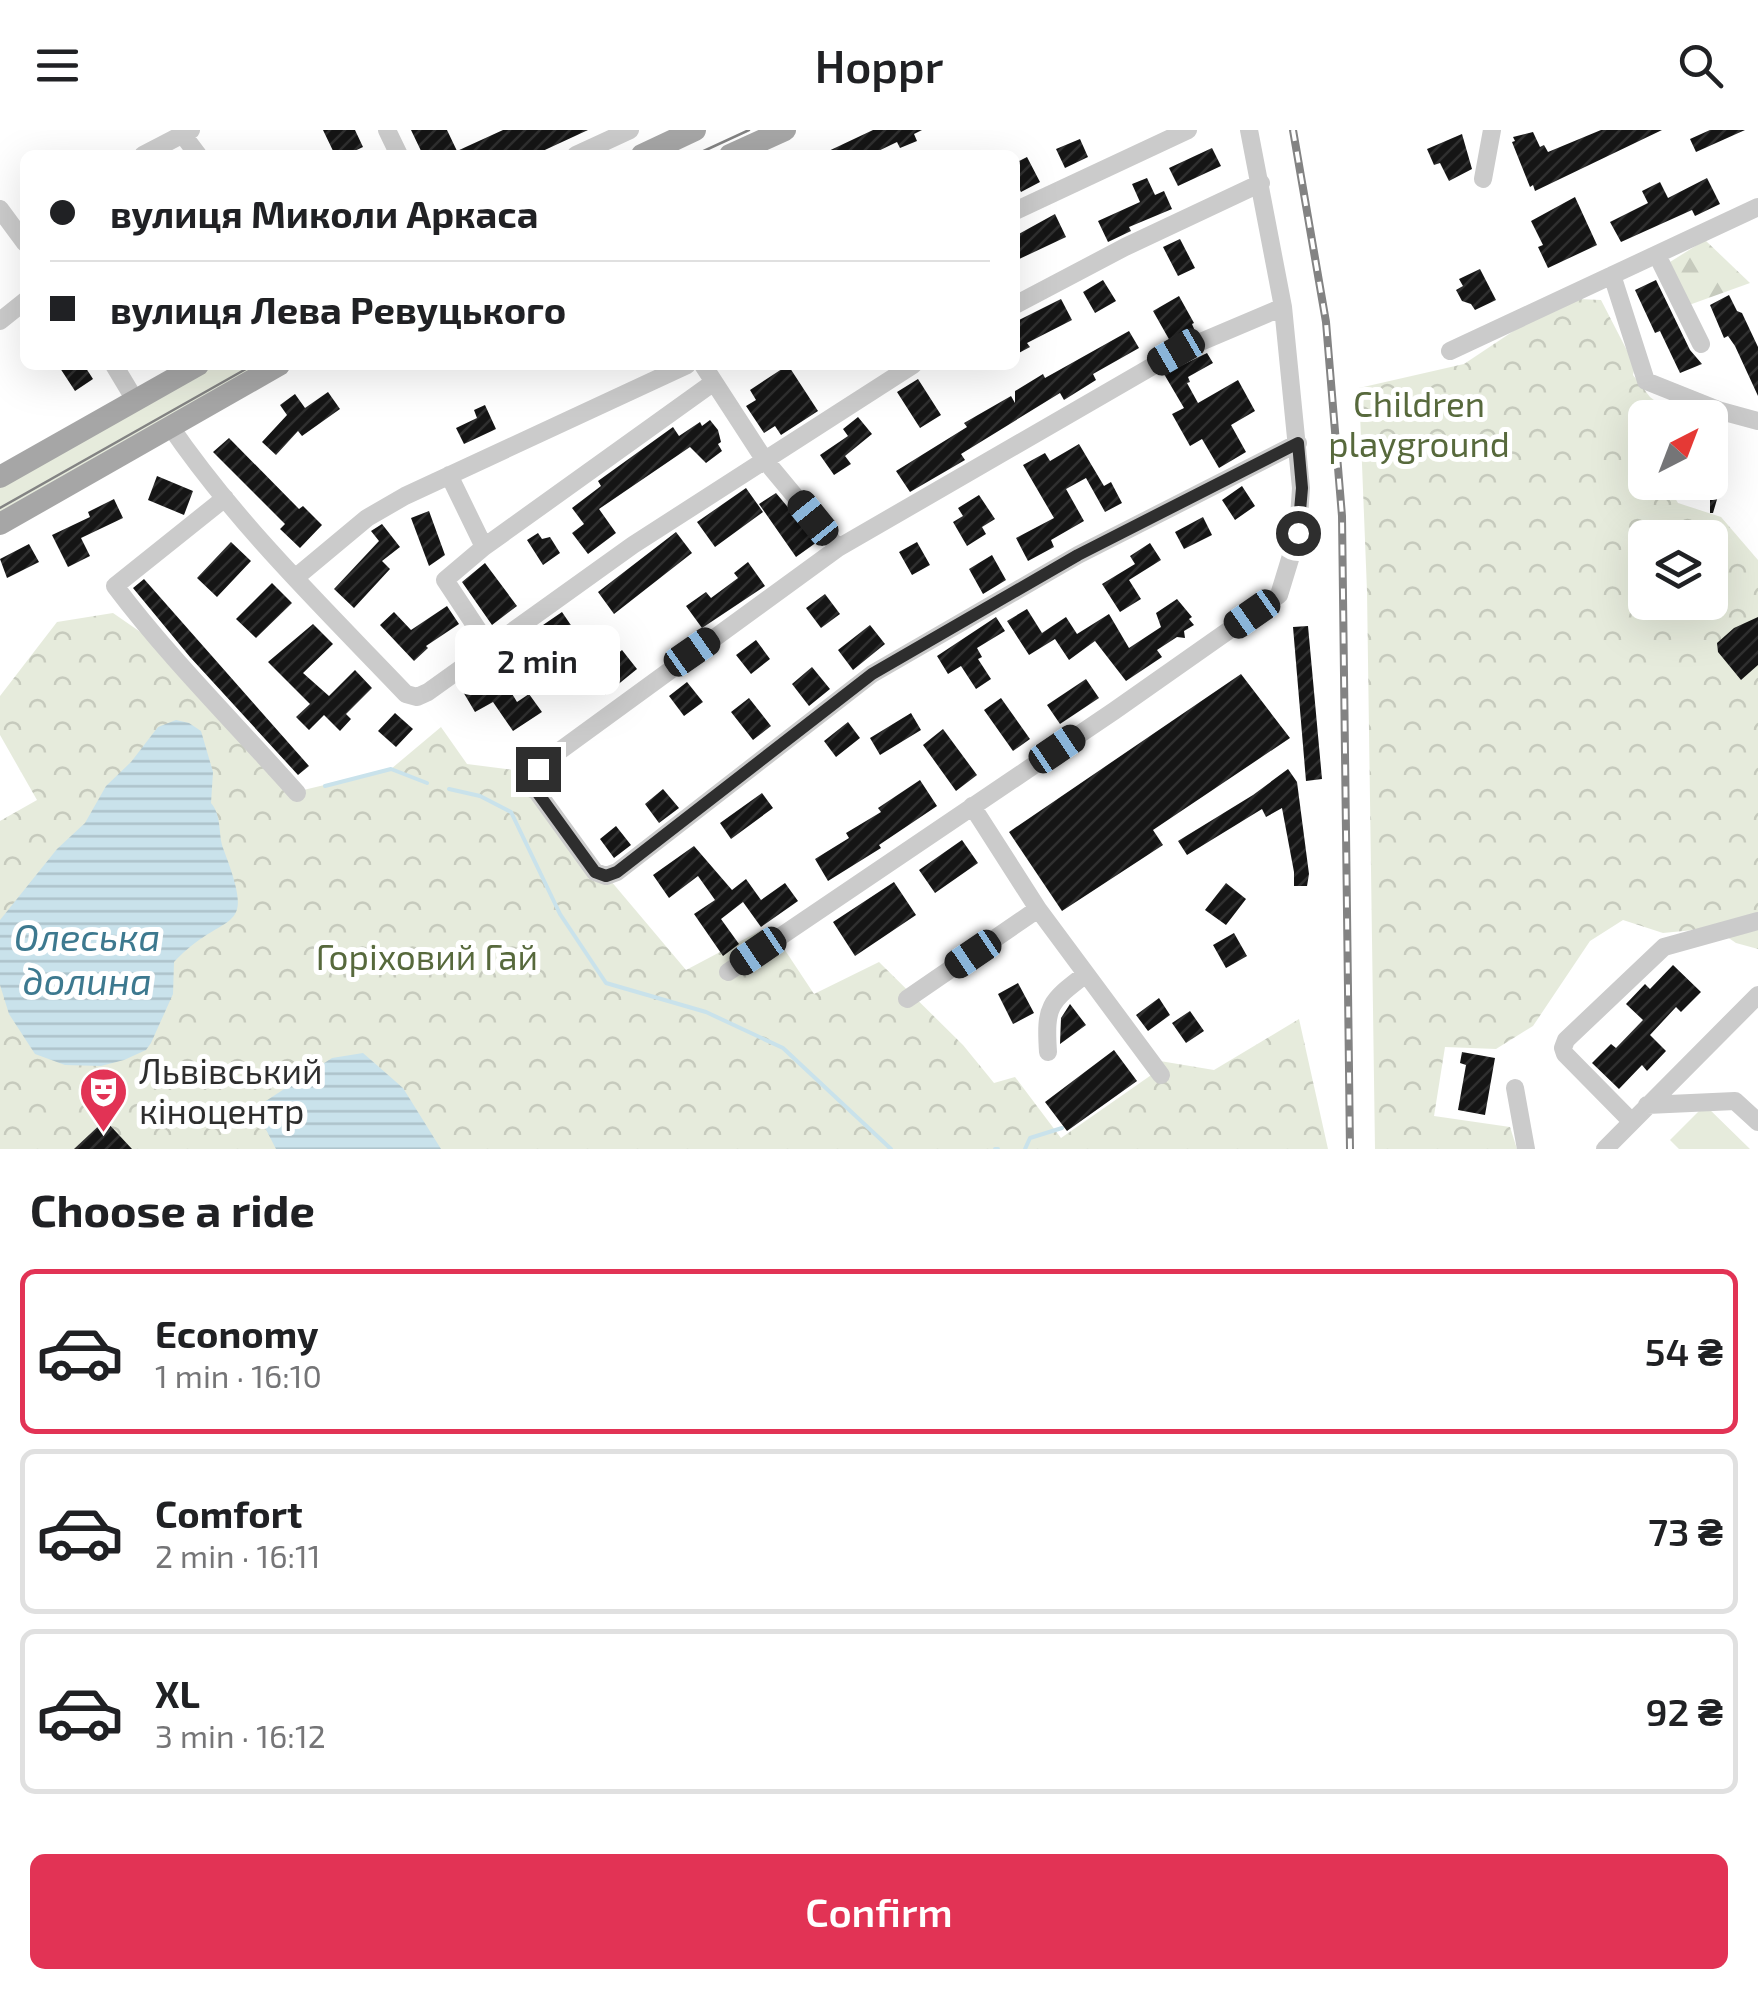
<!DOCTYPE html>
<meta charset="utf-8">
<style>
body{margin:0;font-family:"Exo 2",sans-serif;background:#f6f6f6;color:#202124;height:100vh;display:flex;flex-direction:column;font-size:38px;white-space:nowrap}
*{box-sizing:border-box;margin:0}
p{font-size:32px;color:#757577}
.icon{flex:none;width:55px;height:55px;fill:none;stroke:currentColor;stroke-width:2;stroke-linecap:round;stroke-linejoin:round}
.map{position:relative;height:1019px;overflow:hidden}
.details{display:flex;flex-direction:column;background:#fff;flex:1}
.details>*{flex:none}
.guide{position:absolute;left:20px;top:20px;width:1000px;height:220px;border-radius:15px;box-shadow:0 10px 40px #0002;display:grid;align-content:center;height:220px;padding:0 30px;background:#fff}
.needle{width:65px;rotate:42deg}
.buttons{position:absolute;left:1628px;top:270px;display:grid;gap:20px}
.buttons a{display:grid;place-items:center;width:100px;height:100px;border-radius:15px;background:#fff;box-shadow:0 10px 40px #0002;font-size:50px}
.end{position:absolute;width:45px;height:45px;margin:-22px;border:12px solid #2e2e2e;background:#fff;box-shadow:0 0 0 5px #fff}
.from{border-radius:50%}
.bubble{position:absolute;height:70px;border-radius:15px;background:#fff;box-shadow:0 10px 40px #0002;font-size:32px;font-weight:600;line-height:70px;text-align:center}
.car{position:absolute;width:30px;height:60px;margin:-30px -15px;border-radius:12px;box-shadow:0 0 8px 2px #0007;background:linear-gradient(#222 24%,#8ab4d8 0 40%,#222 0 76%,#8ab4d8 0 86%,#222 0)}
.guide b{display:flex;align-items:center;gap:35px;height:95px;font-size:38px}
.guide b+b{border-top:2px solid #e0e0e0}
.guide i{width:25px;height:25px;background:#202124}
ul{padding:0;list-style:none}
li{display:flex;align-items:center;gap:30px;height:165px;margin:0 20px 15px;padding:0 10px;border:5px solid #e0e0e0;border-radius:15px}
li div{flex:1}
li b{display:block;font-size:38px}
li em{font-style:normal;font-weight:600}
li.selected{border-color:#e23355}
li>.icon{width:90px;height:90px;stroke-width:1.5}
h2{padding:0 30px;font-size:45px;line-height:120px}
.primary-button{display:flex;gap:20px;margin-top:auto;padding:20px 30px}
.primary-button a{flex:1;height:115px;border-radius:15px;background:#e23355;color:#fff;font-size:40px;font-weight:600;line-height:115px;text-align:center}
header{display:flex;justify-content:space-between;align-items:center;height:130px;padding:0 30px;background:#fff;font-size:45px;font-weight:600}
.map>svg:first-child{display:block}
.green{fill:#e6ebdc}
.forest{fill:url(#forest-firs)}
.park{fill:url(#park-crowns);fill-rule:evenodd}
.water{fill:url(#water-rules)}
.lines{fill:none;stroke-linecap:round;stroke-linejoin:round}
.stream{stroke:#c9e2eb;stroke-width:4}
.building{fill:url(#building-hatch)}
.minor{stroke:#cbcbcb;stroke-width:18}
.major{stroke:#a6a6a6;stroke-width:22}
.tram{stroke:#838383;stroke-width:2.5}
.rail-casing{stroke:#838383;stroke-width:8}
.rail{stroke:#fff;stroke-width:4;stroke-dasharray:11;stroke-linecap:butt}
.route{stroke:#2e2e2e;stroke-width:12}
.labels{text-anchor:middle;stroke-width:10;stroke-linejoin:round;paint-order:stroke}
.park-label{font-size:35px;fill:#57693c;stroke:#fff}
.poi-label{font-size:35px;fill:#2e2e2e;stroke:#fff;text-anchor:start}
.water-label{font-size:38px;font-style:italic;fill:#3d798f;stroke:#fff}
</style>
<header><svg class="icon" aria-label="menu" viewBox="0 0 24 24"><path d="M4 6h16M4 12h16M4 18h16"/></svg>Hoppr<svg class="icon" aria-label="search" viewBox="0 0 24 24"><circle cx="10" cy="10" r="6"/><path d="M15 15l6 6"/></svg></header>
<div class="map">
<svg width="1758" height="1019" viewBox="0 0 1758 1019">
<defs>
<pattern id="forest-firs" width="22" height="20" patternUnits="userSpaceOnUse" patternTransform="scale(2.5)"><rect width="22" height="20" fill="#e6ebdc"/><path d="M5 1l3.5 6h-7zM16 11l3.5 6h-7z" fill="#c6cabd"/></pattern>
<pattern id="park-crowns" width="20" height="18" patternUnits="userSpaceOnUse" patternTransform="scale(2.5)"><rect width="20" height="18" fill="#e6ebdc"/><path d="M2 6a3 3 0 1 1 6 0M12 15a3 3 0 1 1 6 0" fill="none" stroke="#c6cabd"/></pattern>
<pattern id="water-rules" width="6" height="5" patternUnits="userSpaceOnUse" patternTransform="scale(2.5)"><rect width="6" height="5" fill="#c9e2eb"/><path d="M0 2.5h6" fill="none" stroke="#adc2ca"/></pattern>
<pattern id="building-hatch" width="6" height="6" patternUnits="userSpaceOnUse" patternTransform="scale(2.5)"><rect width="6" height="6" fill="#151515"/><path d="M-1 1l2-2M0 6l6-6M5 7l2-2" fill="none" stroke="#2f2f2f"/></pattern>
</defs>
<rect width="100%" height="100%" fill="#fff"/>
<path class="green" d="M216,235H264L0,387V358Z
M1705,975L1750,1019H1679L1670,1010Z"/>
<path class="forest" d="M1705,110L1750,153L1689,175L1670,132Z"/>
<path class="park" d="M1578,169L1601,170L1635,236L1633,245L1650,267L1676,287L1645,288V352L1666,353L1678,373L1721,387L1758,430V819L1736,813L1714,798L1663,803L1623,790L1590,811L1533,896L1496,919L1445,917L1434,986L1510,997L1517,1019H1375L1367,461L1359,258L1464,234L1515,200ZM1645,408H1710V472H1645Z
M113,483L152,510L291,663L391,639L441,597L467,634L529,642L589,725L686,840L769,796L814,864L879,832L963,915L994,953L1015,947L1061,1008L1157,941L1154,930L1214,940L1299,889L1328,1019H0V691L37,670L0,605V566L57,492Z"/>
<path class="water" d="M176,590L189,593L201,601L213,642L211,673C222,686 218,703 223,718C258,810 227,776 174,832L173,864L151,913L146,920L124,930L101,936L65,935L35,924L9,884L0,855V790L57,719L85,693L106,656L131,632L158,597Z
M363,923L403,958L441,1019H276L255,978L332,928Z"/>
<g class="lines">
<path class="stream" d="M325,656L391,639L427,653
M449,659L480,666L511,682L560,784L606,853L706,882L783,918L891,1019
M995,1019H998
M1025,1019L1030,1008L1062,998"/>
</g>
<path class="building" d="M323,0H355L363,17L346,25H335Z
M411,0H447L457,21L503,0H588L534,25H423Z
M873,0H922L914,4L917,11L900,18L897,12L870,25H820Z
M1601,0H1662L1535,61L1533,55L1530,57L1512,12L1515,11L1513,7L1533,2L1540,17L1544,15L1548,22Z
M1710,0H1745L1696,22L1690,9Z
M1462,4L1472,39L1449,51L1440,33L1434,35L1427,19Z
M1080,9L1088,27L1065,38L1056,19Z
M1212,18L1221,36L1178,56L1169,38Z
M1027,27L1040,52L1021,62L1015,51V33Z
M1147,48L1155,65L1164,61L1172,79L1129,97L1131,101L1108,112L1098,91L1140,72L1132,54Z
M1707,48L1720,74L1695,86L1692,80L1621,112L1610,92L1648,73L1642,61L1660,52L1668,68Z
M1575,67L1597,115L1548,138L1538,117L1543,115L1531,91Z
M1055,84L1066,107L1015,131V106Z
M1180,109L1195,138L1178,146L1163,117Z
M1480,139L1496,170L1475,180L1471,174L1462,171L1456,160L1463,156L1459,149Z
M1103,150L1116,171L1095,183L1083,162Z
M1656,150L1690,220L1702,234L1680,243L1660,201L1655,203L1635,160Z
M1729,165L1737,181L1742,183L1758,217V266L1735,216L1728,206L1724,208L1710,175Z
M1179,166L1194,193L1192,194L1195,201L1170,211L1153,181Z
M1061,169L1072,190L1027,213L1030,217L1015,225V192Z
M1129,201L1139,218L1093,244L1096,250L1064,270L1060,263L961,324L965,330L910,362L896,341L967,297L964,293L1011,266L1015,273V261L1043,244L1045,248Z
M1207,223L1213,233L1188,247L1190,252L1187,253L1198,273L1238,250L1255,281L1231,295L1246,322L1219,338L1202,309L1190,316L1172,284L1184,278L1164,244Z
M58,235H84L93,249L75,261Z
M788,235L818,281L781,305L775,296L764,303L746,276L756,270L750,260Z
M918,249L941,285L920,298L897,262Z
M328,262L340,279L302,306L298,301L276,325L262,312L287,285L280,275L295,264L305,278Z
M485,275L496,299L464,314L456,298L477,288L474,280Z
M858,287L872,304L845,326L851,334L834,345L820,325L848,306L843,299Z
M710,290L718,300L721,312L718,314L722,321L706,333L690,317L599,379L616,403L588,424L572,403L584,394L572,378L601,356L598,351L673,297L679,306L700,292L702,296Z
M229,308L299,379L303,376L322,395L300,418L280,399L285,394L213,322Z
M1710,313L1724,317L1715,346L1723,349L1713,383H1710Z
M1079,314L1104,356L1111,352L1122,373L1105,382L1086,348L1066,359L1084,391L1051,410L1054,417L1028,431L1016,408L1054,388L1023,335L1045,323L1050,331Z
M157,346L193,361L184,385L148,370Z
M1242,356L1255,376L1235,390L1222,370Z
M746,358L763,382L715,417L697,392Z
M776,363L817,412L796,427L759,374Z
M979,365L995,389L982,397L986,404L967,416L953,392L963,386L958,378Z
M114,369L123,388L81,408L90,426L68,437L52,405L90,387L88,382Z
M429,381L445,425L429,436L411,388Z
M1203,387L1212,405L1184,419L1175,402Z
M382,394L400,417L382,431L390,439L354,478L334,459L379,411L371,401Z
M676,402L692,423L614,484L598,462Z
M538,403L542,409L550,407L560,423L543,435L527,410Z
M231,412L251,431L217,467L197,448Z
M917,412L930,435L912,445L899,422Z
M1150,413L1161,430L1129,450L1141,469L1120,482L1102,454L1135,434L1130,426Z
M29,414L39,432L7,448L0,429Z
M992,425L1006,450L983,464L969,439Z
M748,432L765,456L702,498L686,476L706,462L711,468L738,448L734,443Z
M485,433L517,476L492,495L462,452Z
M144,449L309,636L298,645L190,527L133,458Z
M272,453L292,473L256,508L236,489Z
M825,464L840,484L821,498L806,478Z
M1177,469L1192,487L1189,489L1194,495L1184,501L1185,508L1177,507L1157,520L1162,527L1126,551L1095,511L1069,530L1055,509L1029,525L1007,491L1027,479L1042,503L1066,487L1077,504L1109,484L1129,518L1161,497L1156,483Z
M447,476L459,494L426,516L428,518L414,531L380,495L394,482L411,500Z
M562,482L581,510L543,535L539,530L505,552L517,572L529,564L542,582L513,601L493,572L475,582L459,555L525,508L529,516L548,503L543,495Z
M996,487L1005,501L977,518L982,527L978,529L991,549L976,559L961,536L948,544L937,526Z
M1758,487V535L1741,550L1718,522L1717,513L1734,498Z
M313,494L333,514L303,543L329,566L355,540L372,558L346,584L351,589L340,601L324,585L309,600L296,587L310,574L268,532Z
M870,495L885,514L853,540L838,520Z
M1308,496L1322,649L1306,651L1293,497Z
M756,510L770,529L751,544L736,525Z
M622,520L637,539L605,565L590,546Z
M812,537L830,559L809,576L792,554Z
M1241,544L1290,608L1153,700L1163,715L1062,781L1009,702Z
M1086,549L1099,568L1060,594L1047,575Z
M687,552L703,572L684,586L669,566Z
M749,568L771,596L753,610L731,582Z
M1001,568L1030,609L1013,621L984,580Z
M395,583L413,599L396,617L378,601Z
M911,583L921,600L880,625L870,608Z
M848,592L860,608L836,627L824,611Z
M943,599L977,645L956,661L923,615Z
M1288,639L1297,652L1309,744L1307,756H1294V742L1282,678L1266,687L1262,679L1187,725L1178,711L1253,665Z
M920,650L937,676L879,715L881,718L828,751L815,729L849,708L846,703L881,682L878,678Z
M663,659L679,678L659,693L645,674Z
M762,663L773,678L731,709L720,693Z
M616,696L631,715L614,728L600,709Z
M962,710L978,733L935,763L919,740Z
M694,716L732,760L746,749L761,770L785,753L798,771L761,797L743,772L721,789L739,814L723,826L694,784L715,770L698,746L669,768L653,745Z
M894,752L916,785L855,826L833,792Z
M1226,753L1246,769L1226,795L1205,780Z
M1234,803L1247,826L1226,838L1213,815Z
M1673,835L1701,862L1681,882L1676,877L1650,905L1666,921L1647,941L1642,935L1619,959L1592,933L1611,914L1616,918L1643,890L1626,874L1645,854L1650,859Z
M1018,853L1034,883L1013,894L998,864Z
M1159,868L1170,885L1148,901L1136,885Z
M1070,874L1086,895L1060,914L1061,888Z
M1190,881L1204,901L1186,913L1172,893Z
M1114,920L1137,951L1067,1001L1045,972Z
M1462,922L1495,928L1485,985L1458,980L1466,935L1460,933Z
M105,990L132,1019H74Z"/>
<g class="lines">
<path class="minor" d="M387,0L399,25
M183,5L198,25
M143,25L191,0
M576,25L630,0
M1483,49L1492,0
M0,79L25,113
M1015,81L1188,0
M1657,125L1701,214
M1612,145L1646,251L1721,281L1758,291
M1015,175L1125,117L1261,53
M1283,177L1177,222L838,418L554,625L538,639L532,655L595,742L606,746L617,742L872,544L1078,425L1298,313
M0,191L25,171
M1450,221L1758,77
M114,235L135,270
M703,235L764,329L838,418
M170,296C237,394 324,478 406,564L417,567L428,562L633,415L913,235
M449,345L484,417L714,252
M225,368L115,456C170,529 236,594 297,663
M484,417L445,450L490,518
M295,448L367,388L405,366L687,235
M972,676L1038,779L1161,945
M728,842L1114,581L1279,465L1298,403L1301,358L1283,177L1249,0
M907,869L1038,779
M1048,922C1045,876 1049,872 1086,844
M1515,958L1526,1019
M1647,975L1735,971L1758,992
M1631,991L1565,924L1563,918L1566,910L1664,817L1758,791
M1605,1019L1758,865"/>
<path class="major" d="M642,25L695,0
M730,25L785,0
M0,347L198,235
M0,394L279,235"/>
<path class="tram" d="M695,25L749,0
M0,378L253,235"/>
<defs>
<path id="rail" d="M1293,0L1326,192L1342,386L1350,1019"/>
</defs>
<use href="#rail" class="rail-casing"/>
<use href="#rail" class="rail"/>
</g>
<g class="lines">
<path class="route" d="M538,639L532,655L595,742L606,746L617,742L872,544L1078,425L1298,313L1302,358L1298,403"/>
</g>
<defs>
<symbol id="theatre-pin" viewBox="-11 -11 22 30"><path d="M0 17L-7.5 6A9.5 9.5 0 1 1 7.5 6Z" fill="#e23355" stroke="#fff"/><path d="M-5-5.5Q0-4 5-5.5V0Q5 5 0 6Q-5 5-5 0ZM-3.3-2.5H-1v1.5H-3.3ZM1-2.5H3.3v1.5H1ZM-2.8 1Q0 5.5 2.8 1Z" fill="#fff"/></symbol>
</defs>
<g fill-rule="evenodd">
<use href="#theatre-pin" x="76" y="934" width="55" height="75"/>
</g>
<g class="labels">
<g class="park-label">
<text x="1419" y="287">Children<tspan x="1419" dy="40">playground</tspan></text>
<text x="427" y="840">Горіховий Гай</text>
</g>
<g class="poi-label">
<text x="139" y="954">Львівський<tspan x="139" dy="40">кіноцентр</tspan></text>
</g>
<g class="water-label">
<text x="87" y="821">Олеська<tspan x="87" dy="44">долина</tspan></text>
</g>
</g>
</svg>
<div class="buttons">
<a><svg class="needle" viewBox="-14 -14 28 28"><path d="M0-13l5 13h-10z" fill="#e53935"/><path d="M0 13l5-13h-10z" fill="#757577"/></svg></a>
<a><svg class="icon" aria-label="layers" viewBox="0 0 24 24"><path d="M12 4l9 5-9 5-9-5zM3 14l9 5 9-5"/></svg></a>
</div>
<i class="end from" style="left:1298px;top:403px"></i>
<i class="end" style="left:538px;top:639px"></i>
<div class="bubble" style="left:455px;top:495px;width:165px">2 min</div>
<i class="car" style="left:1176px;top:222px;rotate:240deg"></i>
<i class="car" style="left:813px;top:388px;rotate:321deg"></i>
<i class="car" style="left:1252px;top:484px;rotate:235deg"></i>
<i class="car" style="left:692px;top:522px;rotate:55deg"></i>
<i class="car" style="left:1057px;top:619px;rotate:56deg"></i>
<i class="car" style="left:758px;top:821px;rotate:236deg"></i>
<i class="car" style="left:973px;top:824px;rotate:236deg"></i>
<div class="guide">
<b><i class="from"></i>вулиця Миколи Аркаса</b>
<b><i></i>вулиця Лева Ревуцького</b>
</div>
</div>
<section class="details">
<h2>Choose a ride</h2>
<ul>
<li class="selected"><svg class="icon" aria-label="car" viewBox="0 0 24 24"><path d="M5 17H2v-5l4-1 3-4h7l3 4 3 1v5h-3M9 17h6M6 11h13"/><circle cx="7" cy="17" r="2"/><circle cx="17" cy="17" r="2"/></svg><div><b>Economy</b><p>1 min · 16:10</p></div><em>54 ₴</em></li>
<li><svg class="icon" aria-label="car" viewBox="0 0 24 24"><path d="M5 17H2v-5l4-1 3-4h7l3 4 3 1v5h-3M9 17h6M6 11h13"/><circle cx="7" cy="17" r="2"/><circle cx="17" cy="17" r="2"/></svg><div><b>Comfort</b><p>2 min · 16:11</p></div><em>73 ₴</em></li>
<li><svg class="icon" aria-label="car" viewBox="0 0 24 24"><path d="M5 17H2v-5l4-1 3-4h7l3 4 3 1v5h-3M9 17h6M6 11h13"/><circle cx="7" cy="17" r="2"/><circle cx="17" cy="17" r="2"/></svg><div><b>XL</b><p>3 min · 16:12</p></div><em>92 ₴</em></li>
</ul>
<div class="primary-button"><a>Confirm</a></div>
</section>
